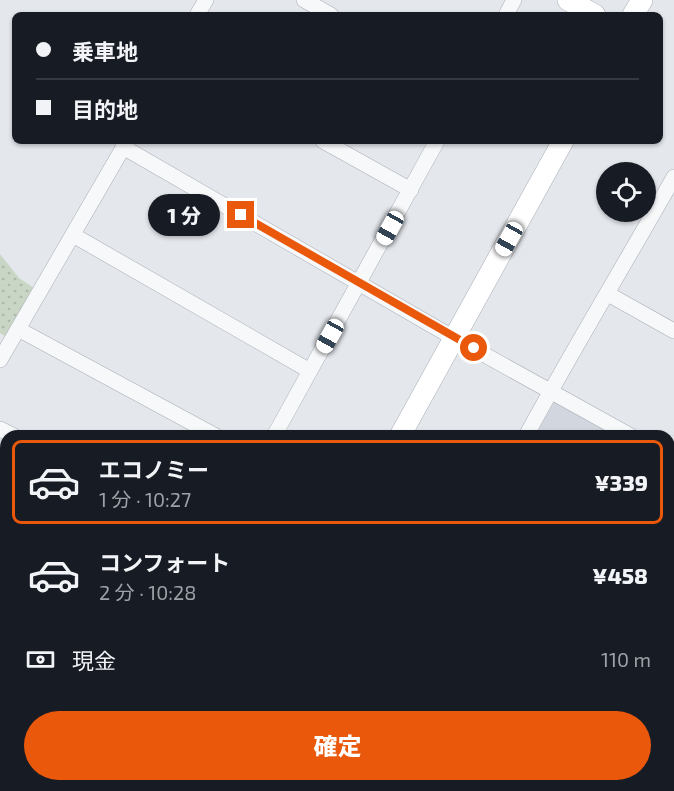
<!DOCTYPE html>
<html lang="ja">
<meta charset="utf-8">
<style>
body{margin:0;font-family:"Exo 2","Noto Sans JP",sans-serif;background:#242831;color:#f1f3f6;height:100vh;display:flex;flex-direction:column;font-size:22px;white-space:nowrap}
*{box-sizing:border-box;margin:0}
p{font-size:20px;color:#9ea1a6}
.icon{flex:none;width:33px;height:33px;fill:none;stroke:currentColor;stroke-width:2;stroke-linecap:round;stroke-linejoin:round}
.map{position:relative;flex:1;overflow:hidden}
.sheet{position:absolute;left:0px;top:430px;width:675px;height:362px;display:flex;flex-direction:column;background:#171b24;border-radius:18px 18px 0 0;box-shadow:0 2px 4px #0004}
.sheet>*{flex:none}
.banner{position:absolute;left:12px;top:12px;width:651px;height:132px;border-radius:9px;box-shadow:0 2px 4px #0004;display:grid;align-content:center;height:132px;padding:0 24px;background:#171b24}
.controls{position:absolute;left:596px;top:162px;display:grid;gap:12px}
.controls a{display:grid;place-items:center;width:60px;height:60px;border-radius:50%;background:#171b24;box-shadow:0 2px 4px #0004;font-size:30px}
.end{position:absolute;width:27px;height:27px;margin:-14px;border:8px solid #ea580c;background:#fff;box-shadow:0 0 0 3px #fff}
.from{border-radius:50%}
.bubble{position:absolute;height:42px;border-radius:21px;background:#171b24;box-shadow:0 2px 4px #0004;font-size:20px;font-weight:800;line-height:42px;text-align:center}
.car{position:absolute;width:18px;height:36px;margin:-18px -9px;border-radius:8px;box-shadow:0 0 4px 2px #0007;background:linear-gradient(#fff 24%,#345 0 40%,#fff 0 76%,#345 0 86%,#fff 0)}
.banner b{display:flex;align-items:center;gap:21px;height:57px;font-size:22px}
.banner b+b{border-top:2px solid #363941}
.banner i{width:15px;height:15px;background:#f1f3f6}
ul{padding:10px 0 0;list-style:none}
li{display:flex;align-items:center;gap:18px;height:84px;margin:0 12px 9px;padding:0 12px;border:3px solid transparent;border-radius:9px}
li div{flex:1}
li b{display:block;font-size:22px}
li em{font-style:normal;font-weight:800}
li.on{border-color:#ea580c}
li>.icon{width:54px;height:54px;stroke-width:1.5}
.pay{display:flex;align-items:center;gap:15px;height:66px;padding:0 24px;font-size:22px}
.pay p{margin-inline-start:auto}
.primary-button{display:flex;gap:12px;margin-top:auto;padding:12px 24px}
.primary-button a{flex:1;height:69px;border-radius:36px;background:#ea580c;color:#fff;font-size:24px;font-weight:800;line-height:69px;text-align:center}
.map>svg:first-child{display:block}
.built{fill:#d2d6de}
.park{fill:url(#park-dots)}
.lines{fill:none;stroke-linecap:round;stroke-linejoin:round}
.street-casing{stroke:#a9aeb7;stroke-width:16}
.secondary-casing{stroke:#a9aeb7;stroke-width:22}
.street{stroke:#f7f8fa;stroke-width:15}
.secondary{stroke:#fff;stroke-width:21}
.route{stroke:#ea580c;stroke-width:8}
</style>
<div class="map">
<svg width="674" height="791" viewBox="0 0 674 791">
<defs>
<pattern id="park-dots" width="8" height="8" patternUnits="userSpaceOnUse" patternTransform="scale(1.5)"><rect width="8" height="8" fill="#c9d6c5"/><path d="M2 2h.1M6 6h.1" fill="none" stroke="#adb8ab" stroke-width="1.8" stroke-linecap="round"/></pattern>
</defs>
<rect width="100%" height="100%" fill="#e4e7ec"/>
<path class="built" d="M555,400L617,436H535Z
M669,466L674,469V791H546L537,786H669Z"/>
<path class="park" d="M0,254L19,278L40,292L11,340L0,333Z"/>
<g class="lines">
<defs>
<path id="street" d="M304,0L331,15
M197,15L206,0
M506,15L514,0
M323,141L411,190
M123,147L440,330L631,436
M73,235L310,371
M608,294L674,331
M18,329L216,436
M0,360L127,141
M0,429L14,436
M274,436L437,141
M526,436C573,349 625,264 674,177
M669,458L674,461
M0,573L6,576
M0,688L6,685
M387,786L396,791
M57,791L62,786
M333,791L335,786"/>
<path id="secondary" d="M568,0L595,15
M633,15L642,0
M400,436L563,141
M204,791L207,786"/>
</defs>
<use href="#street" class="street-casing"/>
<use href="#secondary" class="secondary-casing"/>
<use href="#street" class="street"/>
<use href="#secondary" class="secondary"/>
</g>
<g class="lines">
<path class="route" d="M241,215L474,348"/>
</g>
</svg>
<div class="controls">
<a><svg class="icon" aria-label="locate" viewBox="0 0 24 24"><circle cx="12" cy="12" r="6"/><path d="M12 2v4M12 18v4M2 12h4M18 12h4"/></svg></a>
</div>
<i class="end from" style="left:474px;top:348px"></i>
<i class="end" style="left:241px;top:215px"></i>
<div class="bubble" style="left:148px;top:194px;width:72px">1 分</div>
<i class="car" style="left:390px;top:228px;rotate:209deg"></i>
<i class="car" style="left:509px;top:239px;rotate:209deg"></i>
<i class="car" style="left:330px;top:336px;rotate:209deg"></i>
<div class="banner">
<b><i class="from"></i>乗車地</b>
<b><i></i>目的地</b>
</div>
<section class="sheet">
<ul>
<li class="on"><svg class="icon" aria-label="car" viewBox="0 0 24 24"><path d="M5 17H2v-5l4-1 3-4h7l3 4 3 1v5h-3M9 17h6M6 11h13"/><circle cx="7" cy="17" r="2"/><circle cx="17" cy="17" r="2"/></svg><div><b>エコノミー</b><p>1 分 · 10:27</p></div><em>¥339</em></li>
<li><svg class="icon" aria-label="car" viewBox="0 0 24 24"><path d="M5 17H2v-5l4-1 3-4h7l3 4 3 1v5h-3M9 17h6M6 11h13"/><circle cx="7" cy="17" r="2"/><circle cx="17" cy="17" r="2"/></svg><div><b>コンフォート</b><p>2 分 · 10:28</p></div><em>¥458</em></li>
</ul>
<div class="pay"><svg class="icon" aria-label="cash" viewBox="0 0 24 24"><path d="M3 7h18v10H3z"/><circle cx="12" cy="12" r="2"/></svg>現金<p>110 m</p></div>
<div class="primary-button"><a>確定</a></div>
</section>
</div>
